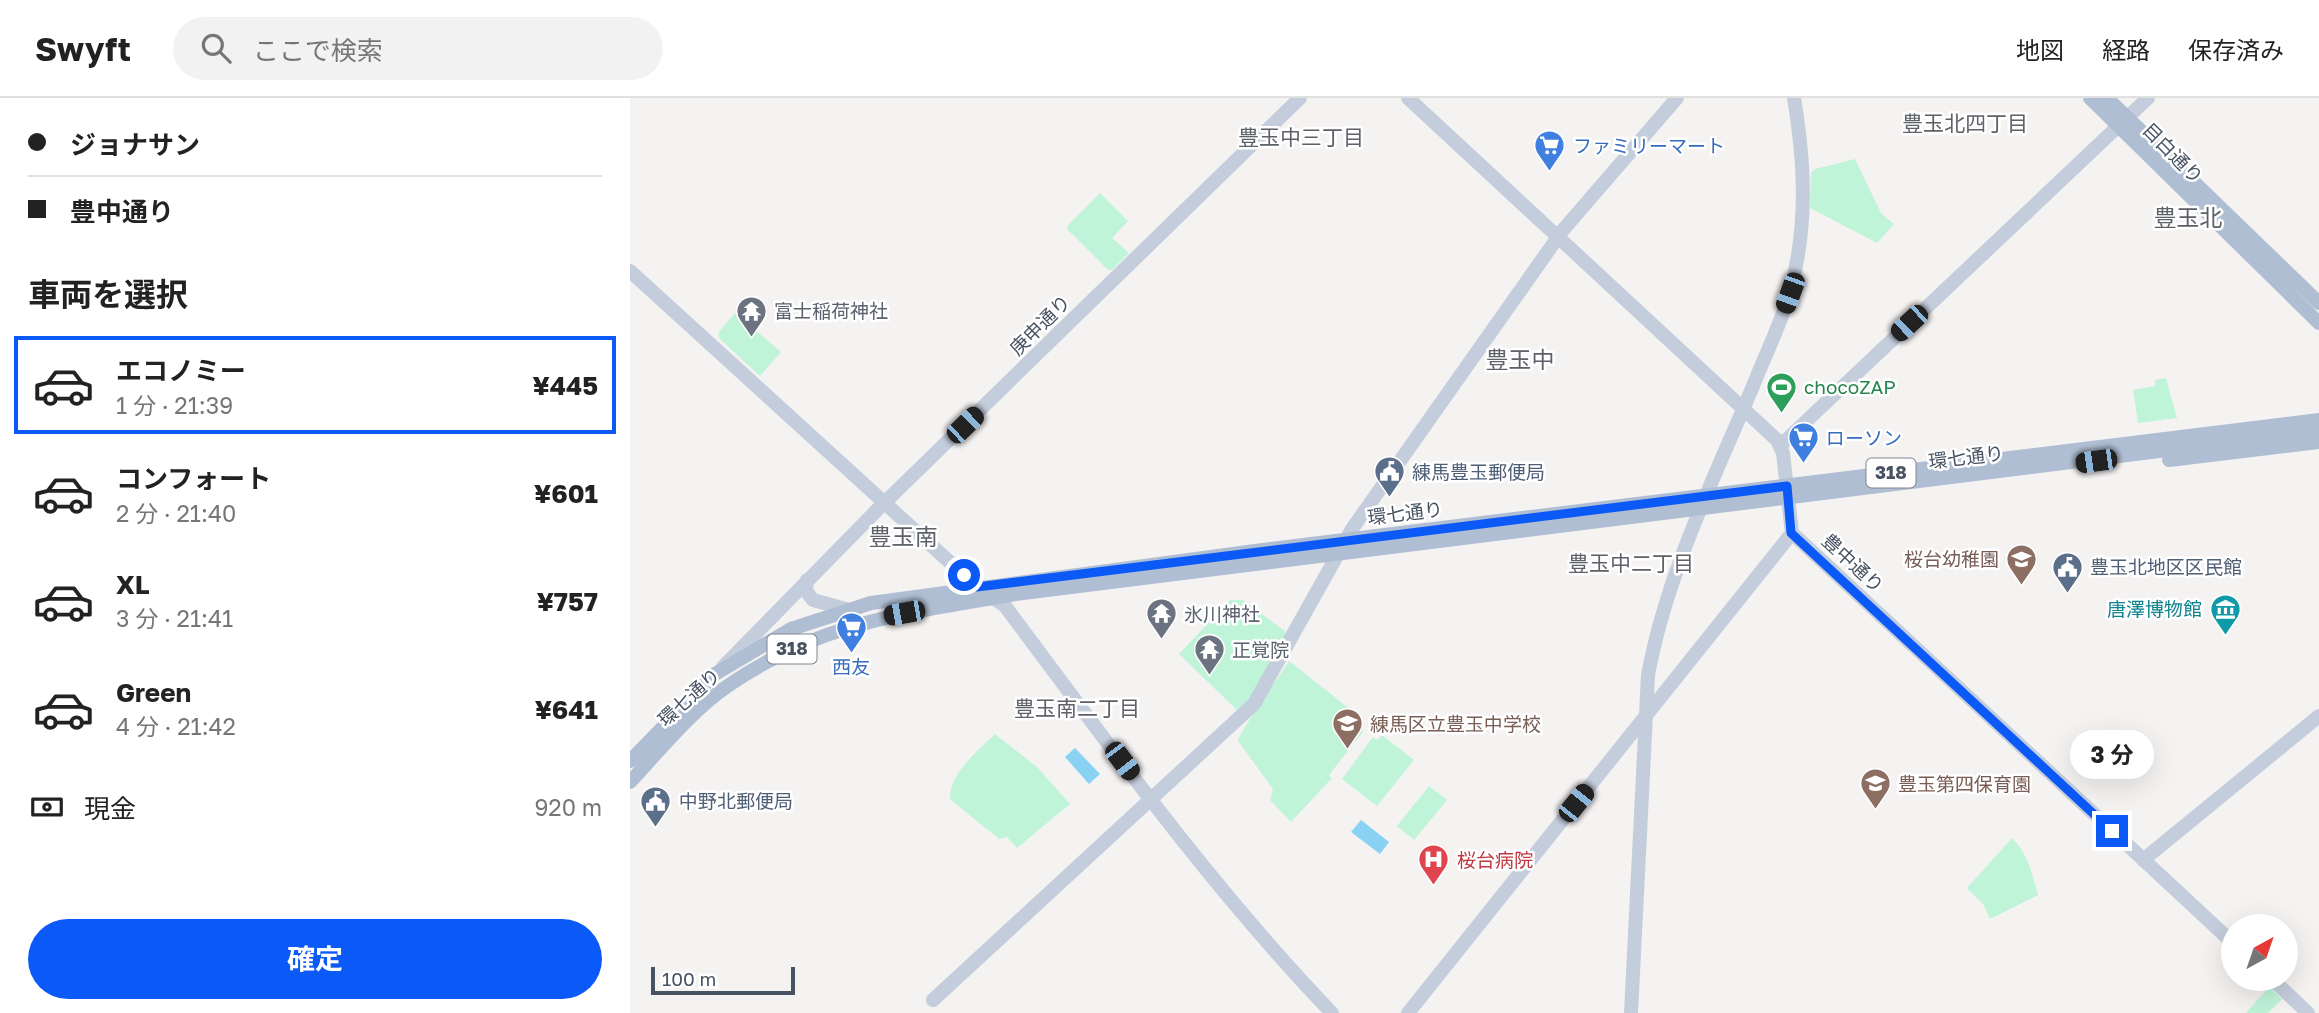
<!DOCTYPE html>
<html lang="ja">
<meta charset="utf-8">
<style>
body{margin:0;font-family:"Golos Text","Noto Sans JP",sans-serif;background:#f2f2f2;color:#222;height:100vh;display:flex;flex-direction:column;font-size:26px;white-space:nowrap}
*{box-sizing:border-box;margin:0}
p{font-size:23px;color:#767676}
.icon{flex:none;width:38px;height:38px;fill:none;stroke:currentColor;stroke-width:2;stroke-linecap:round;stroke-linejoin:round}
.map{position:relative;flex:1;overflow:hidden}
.panel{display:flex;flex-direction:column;background:#fff;width:630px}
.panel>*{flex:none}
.guide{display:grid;align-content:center;height:154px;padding:0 28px;background:#fff}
.needle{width:46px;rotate:40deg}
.controls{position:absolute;left:1591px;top:816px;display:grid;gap:14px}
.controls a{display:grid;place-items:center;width:77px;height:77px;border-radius:50%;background:#fff;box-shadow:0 7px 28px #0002;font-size:35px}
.scale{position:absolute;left:21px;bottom:18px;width:144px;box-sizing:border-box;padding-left:7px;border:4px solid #485362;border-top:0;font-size:19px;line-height:24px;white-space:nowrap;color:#485362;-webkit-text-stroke:5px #fff;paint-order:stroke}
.end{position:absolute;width:32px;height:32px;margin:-16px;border:9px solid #0b59f6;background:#fff;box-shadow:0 0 0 4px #fff}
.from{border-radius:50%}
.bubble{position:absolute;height:49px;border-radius:24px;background:#fff;box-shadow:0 7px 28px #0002;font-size:23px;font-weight:700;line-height:49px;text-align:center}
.car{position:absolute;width:21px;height:42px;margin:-21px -10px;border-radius:9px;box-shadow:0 0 5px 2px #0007;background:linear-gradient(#222 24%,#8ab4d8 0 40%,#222 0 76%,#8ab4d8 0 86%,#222 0)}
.guide b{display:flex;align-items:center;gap:24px;height:66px;font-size:26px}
.guide b+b{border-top:2px solid #e0e0e0}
.guide i{width:18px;height:18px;background:#222}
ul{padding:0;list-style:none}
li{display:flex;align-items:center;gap:21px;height:98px;margin:0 14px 10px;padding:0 14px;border:4px solid transparent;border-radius:0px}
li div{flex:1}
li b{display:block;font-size:26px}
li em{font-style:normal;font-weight:700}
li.on{border-color:#0b59f6}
li>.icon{width:63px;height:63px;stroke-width:1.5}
h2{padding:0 28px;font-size:32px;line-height:84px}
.pay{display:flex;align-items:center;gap:18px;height:77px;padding:0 28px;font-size:26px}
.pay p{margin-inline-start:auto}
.primary-button{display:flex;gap:14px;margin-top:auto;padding:14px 28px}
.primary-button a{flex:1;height:80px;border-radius:42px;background:#0b59f6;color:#fff;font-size:28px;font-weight:700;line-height:80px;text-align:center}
header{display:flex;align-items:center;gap:42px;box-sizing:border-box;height:98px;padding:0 35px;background:#fff;border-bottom:2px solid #e0e0e0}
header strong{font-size:33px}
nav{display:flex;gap:38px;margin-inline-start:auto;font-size:24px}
.search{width:490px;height:63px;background:#f2f2f2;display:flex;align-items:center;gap:18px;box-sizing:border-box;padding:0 24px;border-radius:38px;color:#767676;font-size:26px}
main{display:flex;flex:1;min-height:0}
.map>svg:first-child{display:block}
.green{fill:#bff4d9}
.water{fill:#89d2f4}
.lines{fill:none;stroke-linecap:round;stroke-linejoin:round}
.secondary{stroke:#c4cddc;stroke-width:14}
.primary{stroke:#b0bed3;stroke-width:14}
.route{stroke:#0b59f6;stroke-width:9}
.labels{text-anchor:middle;stroke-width:5;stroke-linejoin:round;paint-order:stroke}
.shield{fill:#fff;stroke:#7f8791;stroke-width:2}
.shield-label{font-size:18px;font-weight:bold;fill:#485362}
.shop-label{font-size:19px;fill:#366cbe;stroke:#fff;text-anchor:start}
.street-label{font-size:19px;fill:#485362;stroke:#fff}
.worship-label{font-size:19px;fill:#5b616d;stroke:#fff;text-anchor:start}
.leisure-label{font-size:19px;fill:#27864d;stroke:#fff;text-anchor:start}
.service-label{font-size:19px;fill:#4e5e75;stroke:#fff;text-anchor:start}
.education-label{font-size:19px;fill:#785e54;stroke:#fff;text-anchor:start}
.culture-label{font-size:19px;fill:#0d838f;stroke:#fff;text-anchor:end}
.health-label{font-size:19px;fill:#be3a42;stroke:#fff;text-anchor:start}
.neighbourhood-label{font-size:21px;fill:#5e6168;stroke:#fff}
.quarter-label{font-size:23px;fill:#5e6168;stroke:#fff}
</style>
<header>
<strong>Swyft</strong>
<div class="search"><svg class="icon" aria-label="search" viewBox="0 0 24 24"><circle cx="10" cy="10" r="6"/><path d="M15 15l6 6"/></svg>ここで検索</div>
<nav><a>地図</a><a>経路</a><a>保存済み</a></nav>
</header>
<main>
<section class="panel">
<div class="guide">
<b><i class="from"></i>ジョナサン</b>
<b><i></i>豊中通り</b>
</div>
<h2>車両を選択</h2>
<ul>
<li class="on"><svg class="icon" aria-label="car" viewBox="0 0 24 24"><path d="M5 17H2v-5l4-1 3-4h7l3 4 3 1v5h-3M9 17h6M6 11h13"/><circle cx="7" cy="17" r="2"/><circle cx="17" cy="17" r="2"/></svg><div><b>エコノミー</b><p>1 分 · 21:39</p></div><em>¥445</em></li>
<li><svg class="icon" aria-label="car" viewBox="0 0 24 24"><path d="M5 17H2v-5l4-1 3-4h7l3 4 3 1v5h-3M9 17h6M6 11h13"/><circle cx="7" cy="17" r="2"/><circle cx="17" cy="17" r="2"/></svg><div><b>コンフォート</b><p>2 分 · 21:40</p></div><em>¥601</em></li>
<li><svg class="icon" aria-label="car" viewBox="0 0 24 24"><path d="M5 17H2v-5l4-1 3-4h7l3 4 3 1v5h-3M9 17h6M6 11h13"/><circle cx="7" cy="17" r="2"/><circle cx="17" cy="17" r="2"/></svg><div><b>XL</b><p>3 分 · 21:41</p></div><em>¥757</em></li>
<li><svg class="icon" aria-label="car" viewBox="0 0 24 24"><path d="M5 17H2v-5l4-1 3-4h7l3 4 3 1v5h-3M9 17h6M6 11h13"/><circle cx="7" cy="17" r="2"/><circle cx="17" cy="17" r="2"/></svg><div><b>Green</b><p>4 分 · 21:42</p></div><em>¥641</em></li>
</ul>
<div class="pay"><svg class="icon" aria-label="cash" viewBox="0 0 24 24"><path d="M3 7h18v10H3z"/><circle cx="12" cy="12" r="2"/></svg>現金<p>920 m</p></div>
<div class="primary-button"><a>確定</a></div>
</section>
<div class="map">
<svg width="1689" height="915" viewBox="0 0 1689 915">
<rect width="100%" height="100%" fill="#f5f2f2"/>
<path class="green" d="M1225,61L1251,115L1264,126L1247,145L1180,110L1181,75L1185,71Z
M470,95L498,123L482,140L499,155L482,172H478L437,131L438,127Z
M105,215L151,254L130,278L90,241L88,235Z
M1536,280L1547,320L1508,325L1503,292L1525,288V282Z
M600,502H613L656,534L622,598L608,613L549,556Z
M659,563L721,612L719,615L733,627L732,635L699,677L702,680L661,724L640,702L643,691L608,643C609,634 650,578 659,563Z
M365,636L407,669L440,706L387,750L377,739L369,741L320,701C320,674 347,654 365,636Z
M752,637L784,662L747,708L712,681L743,639L747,642Z
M799,688L817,702L784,742L767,728Z
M1382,740C1398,756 1402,775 1408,797L1360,821L1353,806L1337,790Z
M1639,889L1652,901L1638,915H1616Z"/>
<path class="water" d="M445,650L470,676L459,686L435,659Z
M731,722L759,744L750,756L721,734Z"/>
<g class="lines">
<path class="secondary" d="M778,0L1147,342L1153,355L1162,435L1603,845
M0,173L347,489L375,508C479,647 581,789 702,915
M1151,347L1518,0
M177,482L176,493L183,502L216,511
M93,569L248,411L670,0
M1513,762L1689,618
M1641,880L1678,915
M303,902L624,606L722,431L933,132L1047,0
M778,915L1162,435
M1001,915L1018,577C1037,475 1083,383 1123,288C1135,257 1151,226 1160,194C1178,127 1175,67 1164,0"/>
<path class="primary" d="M1460,0L1689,225
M1477,0L1689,205
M1539,362L1689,344
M0,663L85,576L161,531L241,505L625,453L1689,322
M0,684C30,652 62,612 99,587C194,522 276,516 385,496L1689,333"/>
</g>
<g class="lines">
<path class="route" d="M334,477L347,489L1157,388L1161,435L1482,733"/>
</g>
<defs>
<symbol id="supermarket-pin" viewBox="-11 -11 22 30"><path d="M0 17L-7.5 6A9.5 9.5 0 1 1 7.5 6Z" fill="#3f7fe0" stroke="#fff"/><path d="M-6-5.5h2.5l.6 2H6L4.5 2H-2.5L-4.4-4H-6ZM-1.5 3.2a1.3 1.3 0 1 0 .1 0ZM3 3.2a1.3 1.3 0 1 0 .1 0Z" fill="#fff"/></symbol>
<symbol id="temple-pin" viewBox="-11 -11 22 30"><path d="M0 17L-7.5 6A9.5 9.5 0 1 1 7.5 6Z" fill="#6b7280" stroke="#fff"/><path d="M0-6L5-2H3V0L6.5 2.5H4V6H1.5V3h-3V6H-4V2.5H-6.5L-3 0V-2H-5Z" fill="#fff"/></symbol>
<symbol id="stadium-pin" viewBox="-11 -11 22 30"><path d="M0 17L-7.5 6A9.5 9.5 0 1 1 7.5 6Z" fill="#2e9e5b" stroke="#fff"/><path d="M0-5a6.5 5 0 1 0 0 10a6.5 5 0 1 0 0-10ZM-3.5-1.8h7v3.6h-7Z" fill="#fff"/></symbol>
<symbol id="civic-pin" viewBox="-11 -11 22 30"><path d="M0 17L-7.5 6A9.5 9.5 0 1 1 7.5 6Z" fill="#5c6f8a" stroke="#fff"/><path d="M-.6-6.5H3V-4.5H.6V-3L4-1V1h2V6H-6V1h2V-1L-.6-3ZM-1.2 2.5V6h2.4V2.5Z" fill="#fff"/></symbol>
<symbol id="school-pin" viewBox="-11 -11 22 30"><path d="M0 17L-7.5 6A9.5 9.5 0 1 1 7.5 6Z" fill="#8d6e63" stroke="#fff"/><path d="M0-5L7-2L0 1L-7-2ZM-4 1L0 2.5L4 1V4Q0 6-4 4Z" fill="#fff"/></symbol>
<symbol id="museum-pin" viewBox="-11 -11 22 30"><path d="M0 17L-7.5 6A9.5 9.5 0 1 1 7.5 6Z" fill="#0f9aa8" stroke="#fff"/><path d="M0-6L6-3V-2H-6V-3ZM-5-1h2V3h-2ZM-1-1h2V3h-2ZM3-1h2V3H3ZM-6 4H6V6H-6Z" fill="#fff"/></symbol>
<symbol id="hospital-pin" viewBox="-11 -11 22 30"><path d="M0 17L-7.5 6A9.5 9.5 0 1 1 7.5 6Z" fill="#e0444e" stroke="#fff"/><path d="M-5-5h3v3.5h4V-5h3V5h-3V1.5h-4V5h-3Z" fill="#fff"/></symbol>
</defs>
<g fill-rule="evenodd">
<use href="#supermarket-pin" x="902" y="30" width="35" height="47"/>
<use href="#temple-pin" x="104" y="196" width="35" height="47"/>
<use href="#stadium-pin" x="1134" y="272" width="35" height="47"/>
<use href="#supermarket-pin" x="1156" y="322" width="35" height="47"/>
<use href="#civic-pin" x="742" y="356" width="35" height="47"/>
<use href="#school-pin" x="1374" y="444" width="35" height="47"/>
<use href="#civic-pin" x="1420" y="452" width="35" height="47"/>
<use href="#museum-pin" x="1578" y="494" width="35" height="47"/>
<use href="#temple-pin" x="514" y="498" width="35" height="47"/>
<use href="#supermarket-pin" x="204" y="512" width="35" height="47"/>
<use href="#temple-pin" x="562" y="534" width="35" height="47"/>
<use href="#school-pin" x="700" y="608" width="35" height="47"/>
<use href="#school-pin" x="1228" y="668" width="35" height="47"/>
<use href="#civic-pin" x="8" y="686" width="35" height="47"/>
<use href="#hospital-pin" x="786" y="744" width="35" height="47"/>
</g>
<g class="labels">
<g class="shield">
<rect x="1236.5" y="360.5" width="49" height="29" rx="5"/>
<rect x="137.5" y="536.5" width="49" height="29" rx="5"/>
</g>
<g class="shield-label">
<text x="1261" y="381">318</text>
<text x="162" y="557">318</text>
</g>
<g class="shop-label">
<text x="943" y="55">ファミリーマート</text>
<text x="1196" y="347">ローソン</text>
<text x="221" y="576" text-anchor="middle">西友</text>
</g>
<g class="street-label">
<text transform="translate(1543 55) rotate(45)" y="7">目白通り</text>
<text transform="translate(410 227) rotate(-45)" y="7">庚申通り</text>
<text transform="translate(1336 359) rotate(-7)" y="7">環七通り</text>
<text transform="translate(775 415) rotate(-7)" y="7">環七通り</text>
<text transform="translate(1223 465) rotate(43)" y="7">豊中通り</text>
<text transform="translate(59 599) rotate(-42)" y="7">環七通り</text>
</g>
<g class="worship-label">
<text x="144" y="220">富士稲荷神社</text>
<text x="554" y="523">氷川神社</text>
<text x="602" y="559">正覚院</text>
</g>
<g class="leisure-label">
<text x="1174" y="296">chocoZAP</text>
</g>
<g class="service-label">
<text x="782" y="381">練馬豊玉郵便局</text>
<text x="1460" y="476">豊玉北地区区民館</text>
<text x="49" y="710">中野北郵便局</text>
</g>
<g class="education-label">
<text x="1369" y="468" text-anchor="end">桜台幼稚園</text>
<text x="740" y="633">練馬区立豊玉中学校</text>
<text x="1268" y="693">豊玉第四保育園</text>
</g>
<g class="culture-label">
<text x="1572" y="518">唐澤博物館</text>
</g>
<g class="health-label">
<text x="827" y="769">桜台病院</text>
</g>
<g class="neighbourhood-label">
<text x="1335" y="33">豊玉北四丁目</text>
<text x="671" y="47">豊玉中三丁目</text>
<text x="1001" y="473">豊玉中二丁目</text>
<text x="447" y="618">豊玉南二丁目</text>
</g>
<g class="quarter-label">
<text x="1558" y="128">豊玉北</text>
<text x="890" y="270">豊玉中</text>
<text x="273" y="447">豊玉南</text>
</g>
</g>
</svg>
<div class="controls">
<a><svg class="needle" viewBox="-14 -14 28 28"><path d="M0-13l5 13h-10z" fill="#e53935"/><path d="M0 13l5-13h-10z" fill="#767676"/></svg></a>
</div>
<div class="scale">100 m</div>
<i class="end from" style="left:334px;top:477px"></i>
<i class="end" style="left:1482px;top:733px"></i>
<div class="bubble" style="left:1440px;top:632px;width:84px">3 分</div>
<i class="car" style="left:1160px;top:195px;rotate:200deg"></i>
<i class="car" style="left:1279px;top:225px;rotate:227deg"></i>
<i class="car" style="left:335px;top:327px;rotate:46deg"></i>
<i class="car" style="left:1466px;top:363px;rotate:262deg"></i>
<i class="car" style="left:274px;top:515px;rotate:260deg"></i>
<i class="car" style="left:492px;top:663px;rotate:143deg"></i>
<i class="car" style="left:946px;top:705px;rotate:39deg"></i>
</div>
</main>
